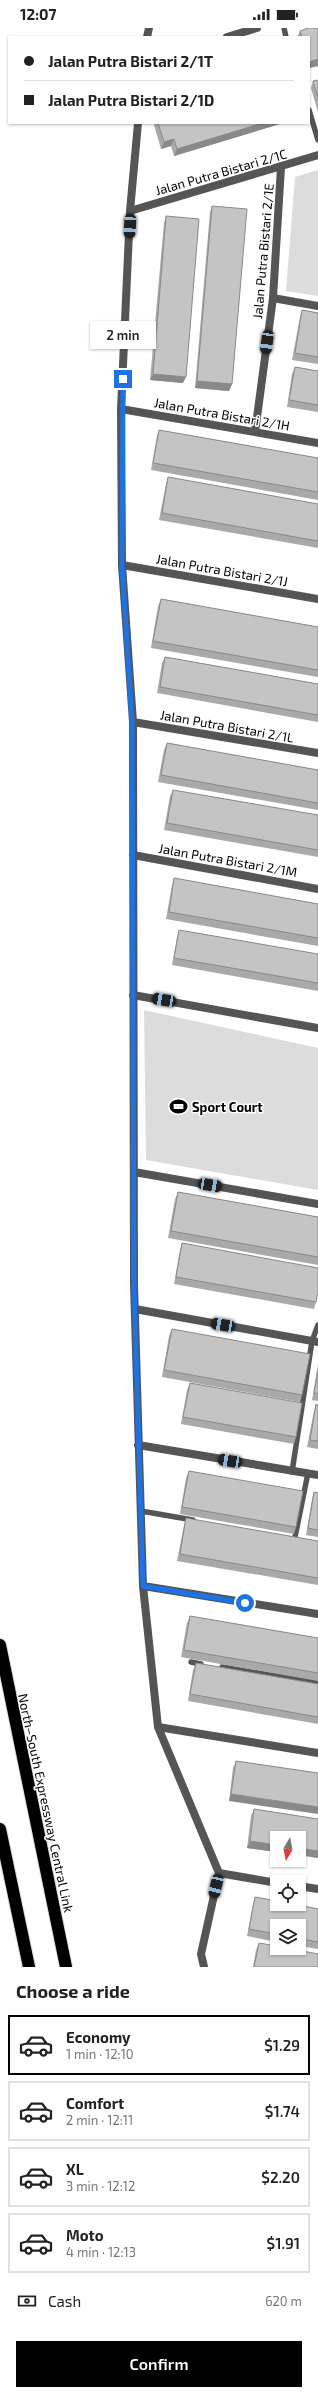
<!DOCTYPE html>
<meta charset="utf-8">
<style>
body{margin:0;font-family:"Exo 2",sans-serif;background:#f2f2f2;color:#222;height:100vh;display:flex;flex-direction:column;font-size:15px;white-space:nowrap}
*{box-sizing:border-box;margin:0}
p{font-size:13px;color:#767676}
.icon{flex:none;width:22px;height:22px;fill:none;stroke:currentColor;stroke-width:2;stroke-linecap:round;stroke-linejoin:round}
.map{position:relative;height:1939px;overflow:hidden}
.side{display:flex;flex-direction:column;background:#fff;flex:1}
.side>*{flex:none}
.hud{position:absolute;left:8px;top:8px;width:302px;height:88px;border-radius:0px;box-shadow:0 1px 3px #0004;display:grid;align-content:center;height:88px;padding:0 16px;background:#fff}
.needle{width:26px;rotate:190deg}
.fabs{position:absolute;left:270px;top:1803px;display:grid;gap:8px}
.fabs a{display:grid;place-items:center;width:36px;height:36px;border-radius:0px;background:#fff;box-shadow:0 1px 3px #0004;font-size:20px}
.end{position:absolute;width:18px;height:18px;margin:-9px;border:5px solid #1a73e8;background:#fff;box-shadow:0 0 0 2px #fff}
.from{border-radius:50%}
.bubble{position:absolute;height:28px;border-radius:0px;background:#fff;box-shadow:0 1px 3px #0004;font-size:13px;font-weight:600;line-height:28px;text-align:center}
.car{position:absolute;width:12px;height:24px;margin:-12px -6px;border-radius:5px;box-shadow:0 0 3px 1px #0007;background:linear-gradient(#222 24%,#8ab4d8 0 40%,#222 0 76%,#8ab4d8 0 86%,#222 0)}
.hud b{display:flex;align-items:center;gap:14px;height:38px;font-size:15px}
.hud b+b{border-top:1px solid #e0e0e0}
.hud i{width:10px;height:10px;background:#222}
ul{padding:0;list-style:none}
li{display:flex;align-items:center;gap:12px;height:60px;margin:0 8px 6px;padding:0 8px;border:2px solid #e0e0e0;border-radius:0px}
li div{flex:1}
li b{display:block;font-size:15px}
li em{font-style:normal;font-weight:600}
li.selected{border-color:#000}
li>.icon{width:36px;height:36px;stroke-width:1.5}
h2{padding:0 16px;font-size:18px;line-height:48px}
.pay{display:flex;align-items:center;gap:10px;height:44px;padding:0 16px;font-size:15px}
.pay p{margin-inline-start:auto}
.cta{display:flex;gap:8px;margin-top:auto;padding:8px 16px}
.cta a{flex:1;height:46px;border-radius:0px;background:#000;color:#fff;font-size:16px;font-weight:600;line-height:46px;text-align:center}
.status{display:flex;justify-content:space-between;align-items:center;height:28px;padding:0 20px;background:#fff;direction:ltr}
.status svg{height:11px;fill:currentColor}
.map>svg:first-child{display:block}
.green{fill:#dcdcdc}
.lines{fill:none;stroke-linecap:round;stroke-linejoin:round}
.highway-casing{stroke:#dbdbdb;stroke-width:14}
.lane{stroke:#555;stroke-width:5.5}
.street{stroke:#555;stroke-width:8}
.highway{stroke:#000;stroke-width:12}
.wall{fill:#a9a9a9}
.shaded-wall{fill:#898989}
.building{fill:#c4c4c4;stroke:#898989}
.route{stroke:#1a73e8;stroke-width:5}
.labels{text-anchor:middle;stroke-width:3;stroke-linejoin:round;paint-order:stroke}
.street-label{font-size:13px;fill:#000;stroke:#fff}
.poi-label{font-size:13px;font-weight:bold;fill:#000;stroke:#fff;text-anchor:start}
</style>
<div class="status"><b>12:07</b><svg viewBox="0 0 49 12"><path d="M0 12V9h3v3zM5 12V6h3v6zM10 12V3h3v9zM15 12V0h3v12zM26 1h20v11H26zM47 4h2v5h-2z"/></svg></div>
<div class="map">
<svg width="318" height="1939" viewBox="0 0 318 1939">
<rect width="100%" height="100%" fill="#fff"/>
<path class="green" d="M318,142V268L286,263L295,149Z
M144,982L318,1020V1162L146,1132Z"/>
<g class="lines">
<defs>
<path id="highway" d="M0,1617L66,1939
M0,1801L29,1939"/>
</defs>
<use href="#highway" class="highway-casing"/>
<path class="lane" d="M284,0L286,9
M309,82L318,112
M292,1444L312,1313L318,1297
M141,1483L193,1492
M295,1509L308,1445
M191,1634L201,1636
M222,1639L318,1655"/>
<path class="street" d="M147,9L149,0
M227,9L257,0
M138,95L130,183L121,381L122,537L133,694L134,1256L143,1558L158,1699L219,1845
M130,183L318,127
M273,270L318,278
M121,381L318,415
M255,404L273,270L281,139
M122,537L318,571
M133,694L318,725
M133,827L318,861
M133,967L318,1000
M134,1144L318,1176
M135,1281L318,1314
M138,1417L318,1447
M143,1558L318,1586
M158,1699L318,1725
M219,1845L277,1855
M299,1858L318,1861
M204,1939L201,1926L219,1845"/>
<use href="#highway" class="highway"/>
</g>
<path class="wall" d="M318,0V38L309,40V9H297L300,3Z
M318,52V84L311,60L313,53Z
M155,95H283L174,128L171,118L161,121L154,97Z
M212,178L232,356L229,363L195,360L210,184Z
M166,188L183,355L150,352L164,195Z
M302,282L318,285V336L292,332L300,289Z
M295,339L318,343V384L287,379L292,346Z
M159,402L318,430V472L151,442L157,408Z
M168,449L318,476V520L159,492L166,456Z
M161,571L318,599V649L151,620L158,578Z
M165,629L318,656V694L157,665L162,635Z
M167,715L318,742V782L158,754L164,722Z
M173,762L318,787V829L164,802L170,768Z
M174,850L318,876V918L166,891L172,857Z
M179,902L318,926V963L172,937L177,909Z
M178,1164L318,1189V1237L168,1210L175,1171Z
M182,1215L316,1274L314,1281L174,1256L180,1222Z
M172,1301L302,1367L300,1374L162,1349L169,1308Z
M318,1336V1373L312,1372Z
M190,1355L296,1409L294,1416L181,1396L187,1362Z
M316,1376L318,1377V1421L307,1419L314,1383Z
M189,1443L296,1499L294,1506L180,1486L186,1450Z
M314,1464L318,1465V1509L306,1507L312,1471Z
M186,1490L318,1513V1557L177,1533L184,1497Z
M190,1588L318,1610V1653L181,1629L187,1595Z
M196,1635L318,1656V1696L188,1673L193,1642Z
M236,1733L318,1745L229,1773L233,1740Z
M254,1781L318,1791V1830L299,1827V1810H277V1824L247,1820L251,1788Z
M255,1869L318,1881V1921L299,1918V1898H277V1914L247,1908L253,1876Z
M259,1915L318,1939H253L256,1922Z"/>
<path class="shaded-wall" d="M318,31V38L309,40V34Z
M263,95H283L174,128L177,121Z
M174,111L171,118L161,121L164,114Z
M153,346L186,349L183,355L150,352Z
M197,353L232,356L229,363L195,360Z
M231,1766L318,1779V1786L229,1773Z
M250,1813L277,1817V1824L247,1820Z
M299,1820L318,1823V1830L299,1827Z"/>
<path class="building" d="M308,0H318V31L309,34V9H302L300,3Z
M318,52V69L313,53Z
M158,95H263L177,121L174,111L164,114Z
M212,178L247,181L232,356L197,353Z
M166,188L199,191L186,349L153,346Z
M302,282L318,285V329L295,325Z
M295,339L318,343V377L289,372Z
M159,402L318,430V464L153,435Z
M168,449L318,476V513L162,485Z
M161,571L318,599V642L153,613Z
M165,629L318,656V687L160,659Z
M167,715L318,742V775L161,747Z
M173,762L318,787V822L167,795Z
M174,850L318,876V910L169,884Z
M179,902L318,926V955L174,930Z
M178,1164L318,1189V1229L171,1203Z
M182,1215L318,1240V1263L316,1274L176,1249Z
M172,1301L310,1326L302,1367L164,1342Z
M318,1343V1366L314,1365Z
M190,1355L302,1375L296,1409L183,1389Z
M316,1376L318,1377V1413L310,1412Z
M189,1443L303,1463L296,1499L182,1479Z
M314,1464L318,1465V1502L308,1500Z
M186,1490L318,1513V1550L180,1526Z
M190,1588L318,1610V1645L184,1622Z
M196,1635L318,1656V1689L190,1666Z
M236,1733L318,1745V1779L231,1766Z
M254,1781L318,1791V1823L299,1820V1810H277V1817L250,1813Z
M255,1869L277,1873V1876H294L318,1881V1914L299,1910V1898H277V1906L249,1901Z
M259,1915L277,1918V1920H287L318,1926V1939H254Z"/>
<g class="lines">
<path class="route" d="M123,351L122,537L132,694L134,1256L143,1558L245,1575"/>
</g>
<defs>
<symbol id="stadium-bare" viewBox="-9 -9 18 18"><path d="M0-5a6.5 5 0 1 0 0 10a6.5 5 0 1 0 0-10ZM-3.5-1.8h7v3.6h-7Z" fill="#000" stroke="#fff" stroke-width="2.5" paint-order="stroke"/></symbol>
</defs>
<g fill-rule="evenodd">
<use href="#stadium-bare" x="166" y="1066" width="25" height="25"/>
</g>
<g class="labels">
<g class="street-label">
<text transform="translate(221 144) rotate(-16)" y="5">Jalan Putra Bistari 2/1C</text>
<text transform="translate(263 223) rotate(-85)" y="5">Jalan Putra Bistari 2/1E</text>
<text transform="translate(222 386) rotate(10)" y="5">Jalan Putra Bistari 2/1H</text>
<text transform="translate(222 542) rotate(10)" y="5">Jalan Putra Bistari 2/1J</text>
<text transform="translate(227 698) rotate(10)" y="5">Jalan Putra Bistari 2/1L</text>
<text transform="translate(228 832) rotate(10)" y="5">Jalan Putra Bistari 2/1M</text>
<text transform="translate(46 1775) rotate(78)" y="5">North–South Expressway Central Link</text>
</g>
<g class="poi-label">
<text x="192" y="1084">Sport Court</text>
</g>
</g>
</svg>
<div class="fabs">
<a><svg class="needle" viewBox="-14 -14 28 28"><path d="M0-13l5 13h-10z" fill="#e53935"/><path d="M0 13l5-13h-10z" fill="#767676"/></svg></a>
<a><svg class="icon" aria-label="locate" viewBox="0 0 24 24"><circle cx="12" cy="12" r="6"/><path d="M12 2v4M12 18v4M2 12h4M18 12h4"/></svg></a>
<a><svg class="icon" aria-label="layers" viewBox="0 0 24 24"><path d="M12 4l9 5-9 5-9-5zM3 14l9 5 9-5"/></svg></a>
</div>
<i class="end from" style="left:245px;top:1575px"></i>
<i class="end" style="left:123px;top:351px"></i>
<div class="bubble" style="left:90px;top:293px;width:66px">2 min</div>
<i class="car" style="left:130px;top:198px;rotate:183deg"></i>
<i class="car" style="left:267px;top:314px;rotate:188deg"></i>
<i class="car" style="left:164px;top:972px;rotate:280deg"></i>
<i class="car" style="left:210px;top:1157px;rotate:100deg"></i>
<i class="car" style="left:223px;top:1297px;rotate:280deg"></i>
<i class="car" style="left:230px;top:1433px;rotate:280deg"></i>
<i class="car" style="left:216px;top:1858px;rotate:193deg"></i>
<div class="hud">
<b><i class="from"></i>Jalan Putra Bistari 2/1T</b>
<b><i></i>Jalan Putra Bistari 2/1D</b>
</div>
</div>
<section class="side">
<h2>Choose a ride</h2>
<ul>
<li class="selected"><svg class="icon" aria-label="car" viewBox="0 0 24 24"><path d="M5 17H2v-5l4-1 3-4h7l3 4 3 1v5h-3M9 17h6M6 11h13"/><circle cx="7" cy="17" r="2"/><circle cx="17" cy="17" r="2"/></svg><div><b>Economy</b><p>1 min · 12:10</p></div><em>$1.29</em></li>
<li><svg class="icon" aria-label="car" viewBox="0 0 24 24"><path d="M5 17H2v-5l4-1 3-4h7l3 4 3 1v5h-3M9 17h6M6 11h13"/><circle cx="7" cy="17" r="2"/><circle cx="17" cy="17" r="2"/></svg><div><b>Comfort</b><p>2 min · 12:11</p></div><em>$1.74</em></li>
<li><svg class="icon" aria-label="car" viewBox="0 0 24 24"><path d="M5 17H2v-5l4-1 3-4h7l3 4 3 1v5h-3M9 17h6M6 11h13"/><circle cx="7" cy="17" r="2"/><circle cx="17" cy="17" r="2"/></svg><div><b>XL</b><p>3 min · 12:12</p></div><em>$2.20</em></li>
<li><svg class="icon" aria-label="car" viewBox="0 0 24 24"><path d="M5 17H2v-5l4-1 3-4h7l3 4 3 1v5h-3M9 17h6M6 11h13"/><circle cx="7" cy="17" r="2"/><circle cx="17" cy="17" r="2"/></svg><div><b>Moto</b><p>4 min · 12:13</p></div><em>$1.91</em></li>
</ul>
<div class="pay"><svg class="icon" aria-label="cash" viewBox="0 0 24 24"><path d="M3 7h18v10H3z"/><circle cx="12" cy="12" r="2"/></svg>Cash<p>620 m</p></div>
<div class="cta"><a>Confirm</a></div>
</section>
